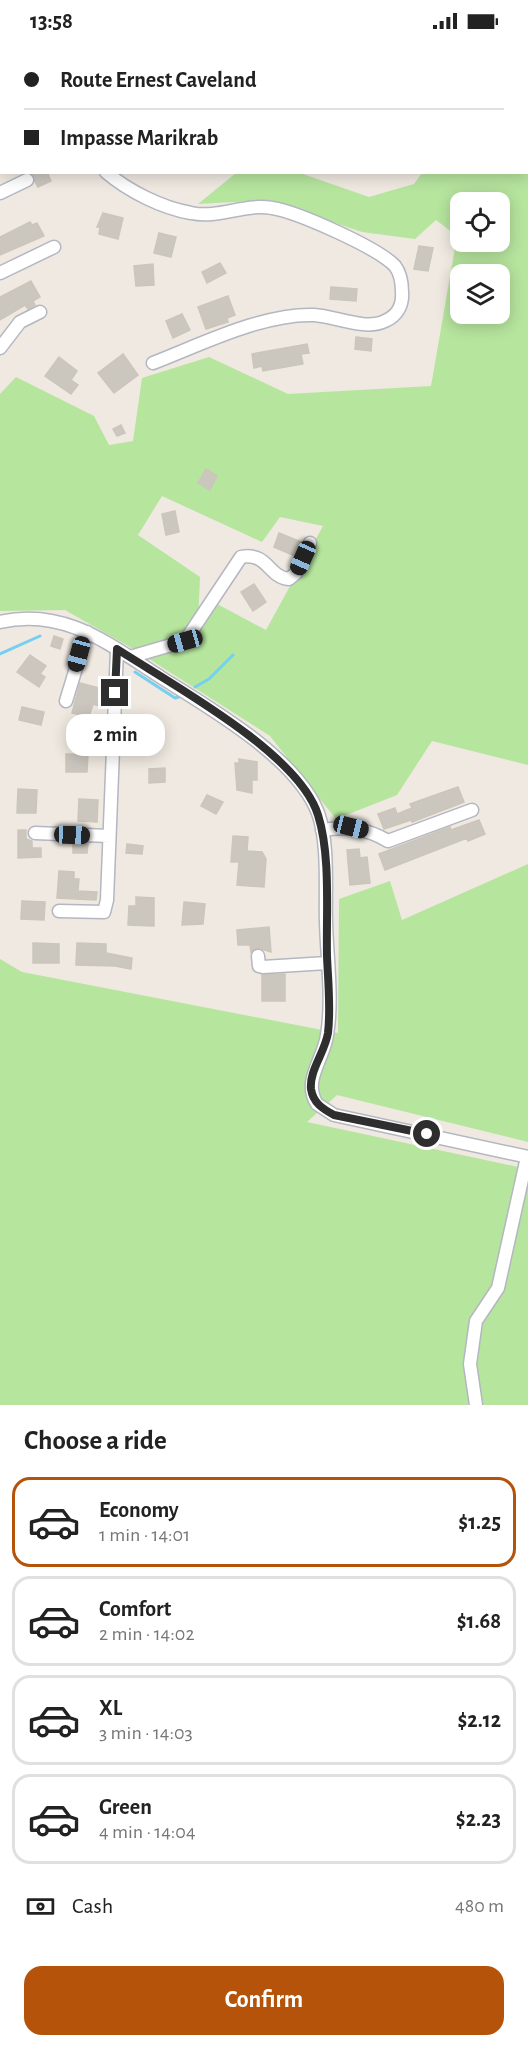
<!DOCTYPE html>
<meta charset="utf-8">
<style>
body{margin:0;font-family:"Alegreya Sans",sans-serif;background:#f6f6f6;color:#222;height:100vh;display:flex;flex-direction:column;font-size:22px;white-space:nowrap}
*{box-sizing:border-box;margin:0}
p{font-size:20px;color:#767676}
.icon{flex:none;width:33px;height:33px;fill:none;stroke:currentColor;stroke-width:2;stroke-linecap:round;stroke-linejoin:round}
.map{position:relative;height:1363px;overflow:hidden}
.drawer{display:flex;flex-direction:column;background:#fff;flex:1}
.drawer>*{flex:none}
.hud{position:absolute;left:0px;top:0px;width:528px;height:132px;box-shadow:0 3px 15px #0003;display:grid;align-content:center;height:132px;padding:0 24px;background:#fff}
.tools{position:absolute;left:450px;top:150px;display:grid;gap:12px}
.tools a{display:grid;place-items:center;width:60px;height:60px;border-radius:12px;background:#fff;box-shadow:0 3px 15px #0003;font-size:30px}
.end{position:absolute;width:27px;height:27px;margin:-14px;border:8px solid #2e2e2e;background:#fff;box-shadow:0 0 0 3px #fff}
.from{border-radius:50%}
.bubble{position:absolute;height:42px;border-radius:18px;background:#fff;box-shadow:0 3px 15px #0003;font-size:20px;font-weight:700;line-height:42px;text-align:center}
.car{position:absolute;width:18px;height:36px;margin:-18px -9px;border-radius:8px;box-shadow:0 0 4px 2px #0007;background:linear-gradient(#222 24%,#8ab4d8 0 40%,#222 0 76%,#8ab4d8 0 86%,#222 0)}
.hud b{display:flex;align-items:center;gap:21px;height:57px;font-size:22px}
.hud b+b{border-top:2px solid #e0e0e0}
.hud i{width:15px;height:15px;background:#222}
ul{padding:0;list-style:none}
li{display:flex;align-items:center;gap:18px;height:90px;margin:0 12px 9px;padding:0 12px;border:3px solid #e0e0e0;border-radius:18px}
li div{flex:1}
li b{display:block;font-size:22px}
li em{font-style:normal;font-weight:700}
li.on{border-color:#b45309}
li>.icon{width:54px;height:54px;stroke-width:1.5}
h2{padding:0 24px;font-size:27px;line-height:72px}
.pay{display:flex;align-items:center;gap:15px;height:66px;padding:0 24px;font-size:22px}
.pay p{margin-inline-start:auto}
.primary-button{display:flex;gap:12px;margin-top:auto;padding:12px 24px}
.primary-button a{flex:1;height:69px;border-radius:18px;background:#b45309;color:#fff;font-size:24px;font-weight:700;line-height:69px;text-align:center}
.status{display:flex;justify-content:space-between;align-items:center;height:42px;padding:0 30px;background:#fff;direction:ltr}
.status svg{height:16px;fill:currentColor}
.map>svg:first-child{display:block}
.green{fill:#b6e59e;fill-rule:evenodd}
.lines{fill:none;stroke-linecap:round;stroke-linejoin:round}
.stream{stroke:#75cff0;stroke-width:3}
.building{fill:#cbc7bf;stroke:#cbc5ba;stroke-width:1.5}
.minor-casing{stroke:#b4b7c1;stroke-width:15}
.minor{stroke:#fff;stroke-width:12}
.route{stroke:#2e2e2e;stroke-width:8}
</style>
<div class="status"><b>13:58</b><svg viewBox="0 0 49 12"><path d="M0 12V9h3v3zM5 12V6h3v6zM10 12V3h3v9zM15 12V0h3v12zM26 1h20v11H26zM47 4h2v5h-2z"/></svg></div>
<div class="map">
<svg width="528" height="1363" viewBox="0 0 528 1363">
<rect width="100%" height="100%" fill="#efe9e1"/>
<path class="green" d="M528,13V723L432,699L397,753L336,777L270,694L135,608L65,568L0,569V352L16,335L94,374L109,403L133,399L142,336L209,315L288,352L431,344L457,194L436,178L415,197L362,190L267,158L198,162L236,131H300L369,155L414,142L422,131L526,130ZM460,160H500V200H460ZM460,232H500V272H460ZM162,454L262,500L280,475L323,484L266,588L217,562L198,581L200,535L138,493Z
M528,822V1100L337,1053L307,1080L528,1127V1363H0V917L22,930L338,991L339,857L390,839L402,878Z"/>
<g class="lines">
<path class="stream" d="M0,612L40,594
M135,630L175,656L182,654
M195,645L209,637L233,613"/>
</g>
<path class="building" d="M30,130H47L51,139L38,145Z
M103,171L123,176L118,197L99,192L100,185H97Z
M30,180L32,183L37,181L44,194L0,213V195Z
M159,191L176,195L171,215L154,211Z
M419,204L433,206L428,229L414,227Z
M220,221L226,231L207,241L202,230Z
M153,222L154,243L136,244L134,224Z
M31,239L40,255L33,259L35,263L28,267L25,263L0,278V255Z
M331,245L357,247L356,259L330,257Z
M228,254L235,273L227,276L228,280L206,287L198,265Z
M182,272L190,288L173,296L166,279Z
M356,295L372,297L371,309L355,307Z
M307,302L309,311L301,312L303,322L263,329L262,324L254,326L252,312Z
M123,312L138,333L114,351L98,331Z
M59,315L77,329L71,338L78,343L71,352L45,334Z
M121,383L125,391L117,394L113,387Z
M206,427L217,434L210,448L198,441Z
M175,469L179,490L166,493L162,472Z
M279,491L301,500L295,514L274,505Z
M254,542L266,560L253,569L241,550Z
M54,594L63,597L60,607L51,604Z
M30,613L46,624L40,632L45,635L39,645L17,630Z
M80,641L103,647L99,664L93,662L89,675L72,671Z
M22,665L44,670L41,683L19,678Z
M66,712L88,713L87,730H66Z
M239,717L257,720V738H252V751L237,748L235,721H239Z
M165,726V740L149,741V727Z
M458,745L464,760L412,780L411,778L384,787L378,772L395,766L397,772L412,766L410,762Z
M18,747L37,748L36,771H17Z
M207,753L223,760L216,772L201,764Z
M79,757L98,758L97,780L78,779Z
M479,778L485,792L468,799L467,796L385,828L379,812L450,785L451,788Z
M18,788H26V797L32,799V806H41V815L18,816Z
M233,794L248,795L247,809L262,810L266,817L264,845L237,843L239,820H231Z
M73,802H88L87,811H73Z
M127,802L143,804L142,812L126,811Z
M359,807L360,816L367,815L370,841L350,843L347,808Z
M59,829L74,830V837H79L78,849L97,850L96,858L57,856Z
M136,855L154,856V884L128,883L129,864H136Z
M22,859L45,860L44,878L21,877Z
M184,860L205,862L203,882L182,883Z
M269,885L271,910L258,906L251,910L250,903H238L237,888Z
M33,901L59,902V921H33Z
M77,901L106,902V911L132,916L131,927L115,924L76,923Z
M285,932V959H262V933Z"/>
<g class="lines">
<defs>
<path id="minor" d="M27,0L28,2
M250,0L251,2
M398,0L399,2
M426,0L428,2
M91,2V0
M236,2L238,0
M416,2L417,0
M0,90L2,89
M106,130C128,149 162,166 191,171C219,177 245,161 272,166C298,170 378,206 395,224C401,232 402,240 402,250C403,263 397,274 385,279C365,289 335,274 314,273C263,271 200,303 153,321
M0,151L27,138
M0,231L54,205
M0,306L20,280L40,270
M0,580C65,565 110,603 162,636C210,666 297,716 318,771C329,801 325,848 326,880C327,917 333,957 327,993C324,1017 302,1039 317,1062L334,1073L528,1115
M130,615L185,599L241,515C268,510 268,535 289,537L296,531L310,501
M66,659L87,590
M322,788C346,784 366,786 388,799L472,768
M35,791L109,794
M59,869L104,870L107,858L117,607
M258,914L259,924L263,925L327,921
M476,1363L470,1322L476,1279L498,1246L527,1115"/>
</defs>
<use href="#minor" class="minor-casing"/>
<use href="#minor" class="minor"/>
</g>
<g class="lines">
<path class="route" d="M115,651L117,607C171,642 299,711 318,773C331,814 326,871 327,914C328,939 331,966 328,991C325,1010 309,1029 311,1047C313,1061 323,1067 334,1073L427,1092"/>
</g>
</svg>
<div class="tools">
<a><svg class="icon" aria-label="locate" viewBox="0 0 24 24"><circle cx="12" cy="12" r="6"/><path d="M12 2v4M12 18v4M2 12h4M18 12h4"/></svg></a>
<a><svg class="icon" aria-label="layers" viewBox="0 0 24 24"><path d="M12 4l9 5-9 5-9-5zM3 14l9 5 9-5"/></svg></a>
</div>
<i class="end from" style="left:427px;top:1092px"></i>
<i class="end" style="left:115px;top:651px"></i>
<div class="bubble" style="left:66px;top:672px;width:99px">2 min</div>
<i class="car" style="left:303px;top:516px;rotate:204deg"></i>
<i class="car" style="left:185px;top:599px;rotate:254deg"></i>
<i class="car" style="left:79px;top:612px;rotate:195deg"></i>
<i class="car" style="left:351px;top:785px;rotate:104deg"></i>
<i class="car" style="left:72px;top:793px;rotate:92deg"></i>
<div class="hud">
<b><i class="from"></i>Route Ernest Caveland</b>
<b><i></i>Impasse Marikrab</b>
</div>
</div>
<section class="drawer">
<h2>Choose a ride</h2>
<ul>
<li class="on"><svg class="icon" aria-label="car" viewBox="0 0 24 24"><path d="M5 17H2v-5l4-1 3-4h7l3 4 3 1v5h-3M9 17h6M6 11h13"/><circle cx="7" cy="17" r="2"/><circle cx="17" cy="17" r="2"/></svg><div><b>Economy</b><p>1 min · 14:01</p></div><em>$1.25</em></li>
<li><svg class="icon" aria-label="car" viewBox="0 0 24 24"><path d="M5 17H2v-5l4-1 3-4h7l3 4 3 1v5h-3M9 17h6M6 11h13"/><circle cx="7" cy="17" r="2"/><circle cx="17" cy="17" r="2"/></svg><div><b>Comfort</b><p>2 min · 14:02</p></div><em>$1.68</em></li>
<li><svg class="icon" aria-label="car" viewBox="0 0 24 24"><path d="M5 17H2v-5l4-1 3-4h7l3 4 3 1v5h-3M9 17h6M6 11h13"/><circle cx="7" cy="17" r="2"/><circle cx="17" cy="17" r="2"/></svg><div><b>XL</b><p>3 min · 14:03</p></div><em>$2.12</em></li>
<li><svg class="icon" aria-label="car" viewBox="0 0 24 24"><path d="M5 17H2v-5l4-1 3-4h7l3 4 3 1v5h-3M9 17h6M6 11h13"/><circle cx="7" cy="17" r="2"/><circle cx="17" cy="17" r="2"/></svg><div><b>Green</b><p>4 min · 14:04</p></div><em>$2.23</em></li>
</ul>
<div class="pay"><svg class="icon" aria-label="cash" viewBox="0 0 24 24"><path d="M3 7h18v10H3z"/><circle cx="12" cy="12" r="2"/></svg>Cash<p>480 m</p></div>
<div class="primary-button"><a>Confirm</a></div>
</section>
